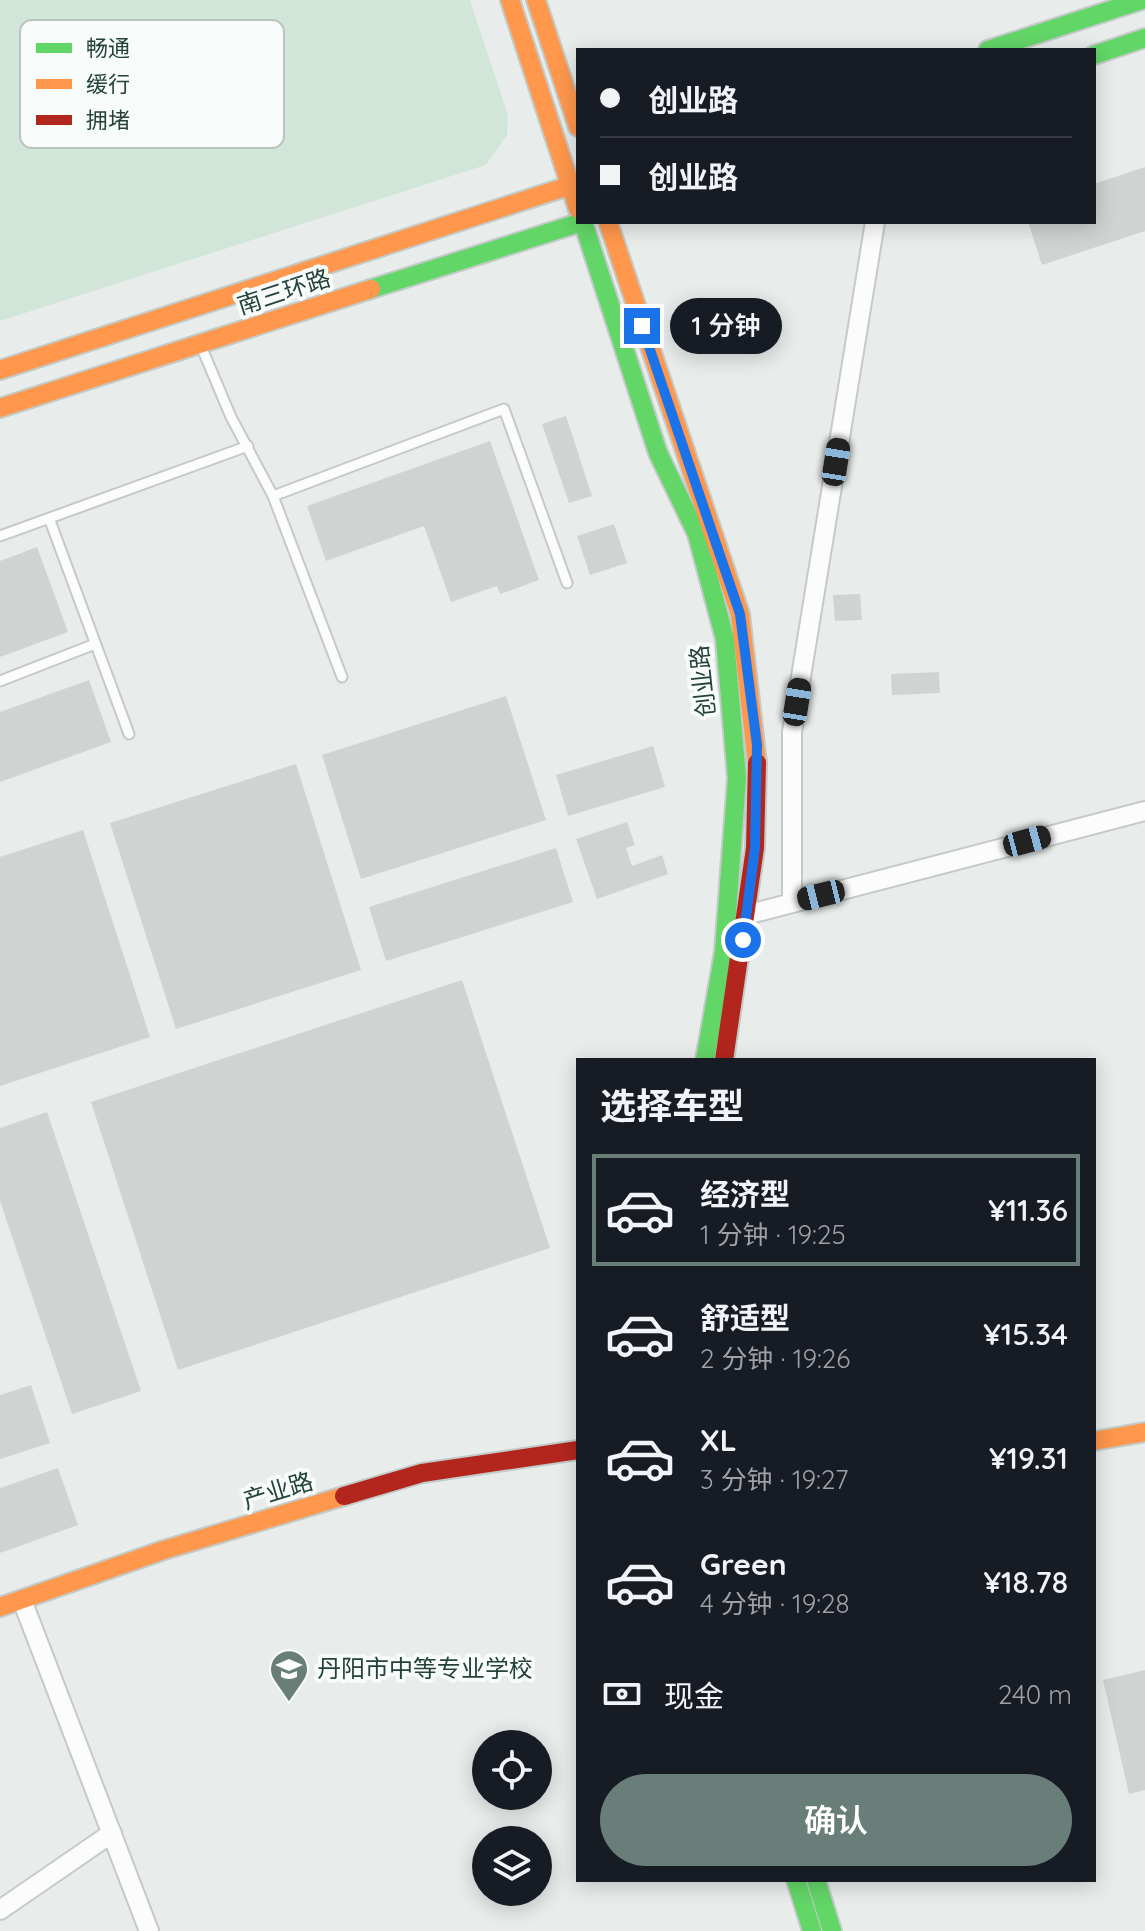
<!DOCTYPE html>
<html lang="zh">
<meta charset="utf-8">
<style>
body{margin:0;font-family:Quicksand,"Noto Sans SC",sans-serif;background:#242831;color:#f1f3f6;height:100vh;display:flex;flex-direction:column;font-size:30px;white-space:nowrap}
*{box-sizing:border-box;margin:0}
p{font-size:26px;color:#9ea1a6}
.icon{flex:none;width:44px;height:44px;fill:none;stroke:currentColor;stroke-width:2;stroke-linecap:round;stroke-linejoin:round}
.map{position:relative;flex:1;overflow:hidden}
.sheet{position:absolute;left:576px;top:1058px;width:520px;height:824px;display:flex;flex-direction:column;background:#171b24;border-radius:0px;box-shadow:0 4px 20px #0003}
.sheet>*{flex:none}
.top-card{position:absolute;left:576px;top:48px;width:520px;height:176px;border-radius:0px;box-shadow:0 4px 20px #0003;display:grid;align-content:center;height:176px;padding:0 24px;background:#171b24}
.controls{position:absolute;left:472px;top:1730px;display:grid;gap:16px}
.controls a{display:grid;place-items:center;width:80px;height:80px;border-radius:50%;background:#171b24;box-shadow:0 4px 20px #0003;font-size:40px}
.end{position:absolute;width:36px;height:36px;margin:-18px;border:10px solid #1a73e8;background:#fff;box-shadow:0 0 0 4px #fff}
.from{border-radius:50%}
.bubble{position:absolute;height:56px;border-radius:28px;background:#171b24;box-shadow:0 4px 20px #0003;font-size:26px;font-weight:600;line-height:56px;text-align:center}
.car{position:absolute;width:24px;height:48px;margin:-24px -12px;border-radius:10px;box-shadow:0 0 6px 2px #0007;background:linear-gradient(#222 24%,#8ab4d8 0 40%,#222 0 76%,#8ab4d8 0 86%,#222 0)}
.top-card b{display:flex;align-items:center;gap:28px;height:76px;font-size:30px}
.top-card b+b{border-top:2px solid #363941}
.top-card i{width:20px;height:20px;background:#f1f3f6}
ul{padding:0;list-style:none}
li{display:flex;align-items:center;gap:24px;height:112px;margin:0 16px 12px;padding:0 8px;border:4px solid transparent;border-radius:0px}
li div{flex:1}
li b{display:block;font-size:30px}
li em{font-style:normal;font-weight:600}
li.current{border-color:#697e78}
li>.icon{width:72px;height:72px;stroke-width:1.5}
h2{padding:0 24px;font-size:36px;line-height:96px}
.pay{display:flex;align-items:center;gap:20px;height:88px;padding:0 24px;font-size:30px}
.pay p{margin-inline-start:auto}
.action{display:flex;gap:16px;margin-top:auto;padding:16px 24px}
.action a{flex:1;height:92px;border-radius:48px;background:#697e78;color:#fff;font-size:32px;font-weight:600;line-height:92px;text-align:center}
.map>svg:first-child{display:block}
.green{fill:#d1e6d8}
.building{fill:#cfd4d2}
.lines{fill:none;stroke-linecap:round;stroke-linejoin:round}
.lane-casing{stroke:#c5cac8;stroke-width:13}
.street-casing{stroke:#c5cac8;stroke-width:22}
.fast-casing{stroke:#c3cbc8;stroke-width:22}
.slow-casing{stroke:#c3cbc8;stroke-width:22}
.jam-casing{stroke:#c3cbc8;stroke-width:22}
.lane{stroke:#fcfcfc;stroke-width:9}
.street{stroke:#fcfcfc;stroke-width:18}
.fast{stroke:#63d668;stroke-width:18}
.slow{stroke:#ff974d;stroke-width:18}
.jam{stroke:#b3261e;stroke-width:18}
.route{stroke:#1a73e8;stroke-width:10}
.labels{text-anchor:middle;stroke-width:8;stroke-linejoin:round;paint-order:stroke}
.street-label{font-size:24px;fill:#24423a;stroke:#f7fbf9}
.poi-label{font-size:24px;fill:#24423a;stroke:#f7fbf9;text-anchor:start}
.key{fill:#f7fbf9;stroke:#b8c4c0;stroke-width:2}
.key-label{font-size:22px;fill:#24423a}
</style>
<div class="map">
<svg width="1145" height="1931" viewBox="0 0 1145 1931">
<rect width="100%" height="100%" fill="#e8edeb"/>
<path class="green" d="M0,0H470L508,115L507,135L486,165L0,321Z"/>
<path class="building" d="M1145,167V231L1042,265L1028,222H1094V184Z
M566,416L592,496L569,503L542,424Z
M490,441L539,580L500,594L497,586L451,602L424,526L326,561L307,506Z
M614,524L627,563L590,575L577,536Z
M37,547L68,632L0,657V561Z
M860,594L862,620L835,621L833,595Z
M939,672L940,693L892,695L891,674Z
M89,680L111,742L0,782V712Z
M506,696L546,820L361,879L322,755Z
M653,746L665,787L568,816L556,775Z
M296,764L361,970L176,1029L110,823Z
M627,822L635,845L626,848L632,866L662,855L668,874L597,899L576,839Z
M83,830L150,1037L0,1086V857Z
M556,848L573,902L386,961L369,907Z
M462,980L550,1248L178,1370L91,1102Z
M47,1112L141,1391L72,1414L0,1201V1128Z
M31,1385L50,1443L0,1459V1395Z
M58,1468L78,1525L0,1553V1488Z
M1145,1670V1790L1129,1794L1103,1680Z"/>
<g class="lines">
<defs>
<path id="lane" d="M201,346L231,417L273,496L342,677
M273,496L504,409L567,583
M49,518L129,734
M0,536L248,446
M0,681L95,644"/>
<path id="street" d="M792,903V732L875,222
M746,915L1145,811
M22,1600L149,1931
M0,1910L112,1833"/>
<path id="fast" d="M988,50L1142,0
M1094,55L1145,38
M583,222L658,453L697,534L725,639L737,778L724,952L705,1060
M371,289L582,222
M796,1880L812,1931
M816,1880L832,1931"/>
<path id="slow" d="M510,0L578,209
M536,0L578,127
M608,222L740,614L757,763
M0,370L578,183
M0,408L371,289
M1094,1441L1145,1432
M0,1607L164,1550L344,1496"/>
<path id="jam" d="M724,1060L755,848L757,763
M344,1496L422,1473L578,1450"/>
</defs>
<use href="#lane" class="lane-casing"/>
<use href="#street" class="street-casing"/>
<use href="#fast" class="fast-casing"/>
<use href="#slow" class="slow-casing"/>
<use href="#jam" class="jam-casing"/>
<use href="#lane" class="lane"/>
<use href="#street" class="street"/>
<use href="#fast" class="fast"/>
<use href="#slow" class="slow"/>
<use href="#jam" class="jam"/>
</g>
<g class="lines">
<path class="route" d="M642,326L740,614L757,745L755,848L743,940"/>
</g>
<defs>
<symbol id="school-pin" viewBox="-11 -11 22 30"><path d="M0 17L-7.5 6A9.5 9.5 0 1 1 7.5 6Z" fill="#697e78" stroke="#f7fbf9"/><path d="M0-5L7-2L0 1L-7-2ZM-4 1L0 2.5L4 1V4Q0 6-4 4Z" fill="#fff"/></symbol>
</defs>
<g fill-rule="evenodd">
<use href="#school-pin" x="267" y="1647" width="44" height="60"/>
</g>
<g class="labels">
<g class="street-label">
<text transform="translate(284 292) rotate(-18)" y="8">南三环路</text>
<text transform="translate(703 681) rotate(-96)" y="8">创业路</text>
<text transform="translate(278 1491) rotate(-17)" y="8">产业路</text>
</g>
<g class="poi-label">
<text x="317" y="1677">丹阳市中等专业学校</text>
</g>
</g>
<rect x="20" y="20" width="264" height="128" rx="12" class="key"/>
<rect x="36" y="43" width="36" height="10" fill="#63d668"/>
<rect x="36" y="79" width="36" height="10" fill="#ff974d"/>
<rect x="36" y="115" width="36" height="10" fill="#b3261e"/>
<g class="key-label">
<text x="86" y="56">畅通</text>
<text x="86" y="92">缓行</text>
<text x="86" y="128">拥堵</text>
</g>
</svg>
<div class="controls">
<a><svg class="icon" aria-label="locate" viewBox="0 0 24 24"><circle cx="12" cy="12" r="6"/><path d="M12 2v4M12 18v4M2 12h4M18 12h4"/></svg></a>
<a><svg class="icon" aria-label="layers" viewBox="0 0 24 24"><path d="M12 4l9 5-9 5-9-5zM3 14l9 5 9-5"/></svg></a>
</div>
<i class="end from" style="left:743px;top:940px"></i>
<i class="end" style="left:642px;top:326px"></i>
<div class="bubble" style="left:670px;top:298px;width:112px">1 分钟</div>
<i class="car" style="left:836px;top:462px;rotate:9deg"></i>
<i class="car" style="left:797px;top:702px;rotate:9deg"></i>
<i class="car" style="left:1027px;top:841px;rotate:75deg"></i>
<i class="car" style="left:821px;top:895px;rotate:256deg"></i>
<div class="top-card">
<b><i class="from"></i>创业路</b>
<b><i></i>创业路</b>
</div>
<section class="sheet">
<h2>选择车型</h2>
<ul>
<li class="current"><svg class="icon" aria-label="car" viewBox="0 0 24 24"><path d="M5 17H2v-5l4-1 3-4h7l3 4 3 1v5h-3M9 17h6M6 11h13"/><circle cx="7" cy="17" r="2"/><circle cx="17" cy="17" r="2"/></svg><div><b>经济型</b><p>1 分钟 · 19:25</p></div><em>¥11.36</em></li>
<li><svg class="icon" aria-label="car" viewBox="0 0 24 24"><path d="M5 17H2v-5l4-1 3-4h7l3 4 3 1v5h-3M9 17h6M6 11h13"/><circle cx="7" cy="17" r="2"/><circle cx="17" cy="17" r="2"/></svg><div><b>舒适型</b><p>2 分钟 · 19:26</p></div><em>¥15.34</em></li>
<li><svg class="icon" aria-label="car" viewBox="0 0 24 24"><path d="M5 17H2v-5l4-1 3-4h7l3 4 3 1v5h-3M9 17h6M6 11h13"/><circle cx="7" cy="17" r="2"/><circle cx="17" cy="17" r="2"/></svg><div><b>XL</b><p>3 分钟 · 19:27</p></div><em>¥19.31</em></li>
<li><svg class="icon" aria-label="car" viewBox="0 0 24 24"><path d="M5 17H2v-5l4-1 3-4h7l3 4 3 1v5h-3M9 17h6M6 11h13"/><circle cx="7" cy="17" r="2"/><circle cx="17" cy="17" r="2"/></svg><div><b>Green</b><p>4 分钟 · 19:28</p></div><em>¥18.78</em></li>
</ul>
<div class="pay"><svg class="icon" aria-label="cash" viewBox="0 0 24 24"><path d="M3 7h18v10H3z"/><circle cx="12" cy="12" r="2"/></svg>现金<p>240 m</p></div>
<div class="action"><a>确认</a></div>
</section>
</div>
